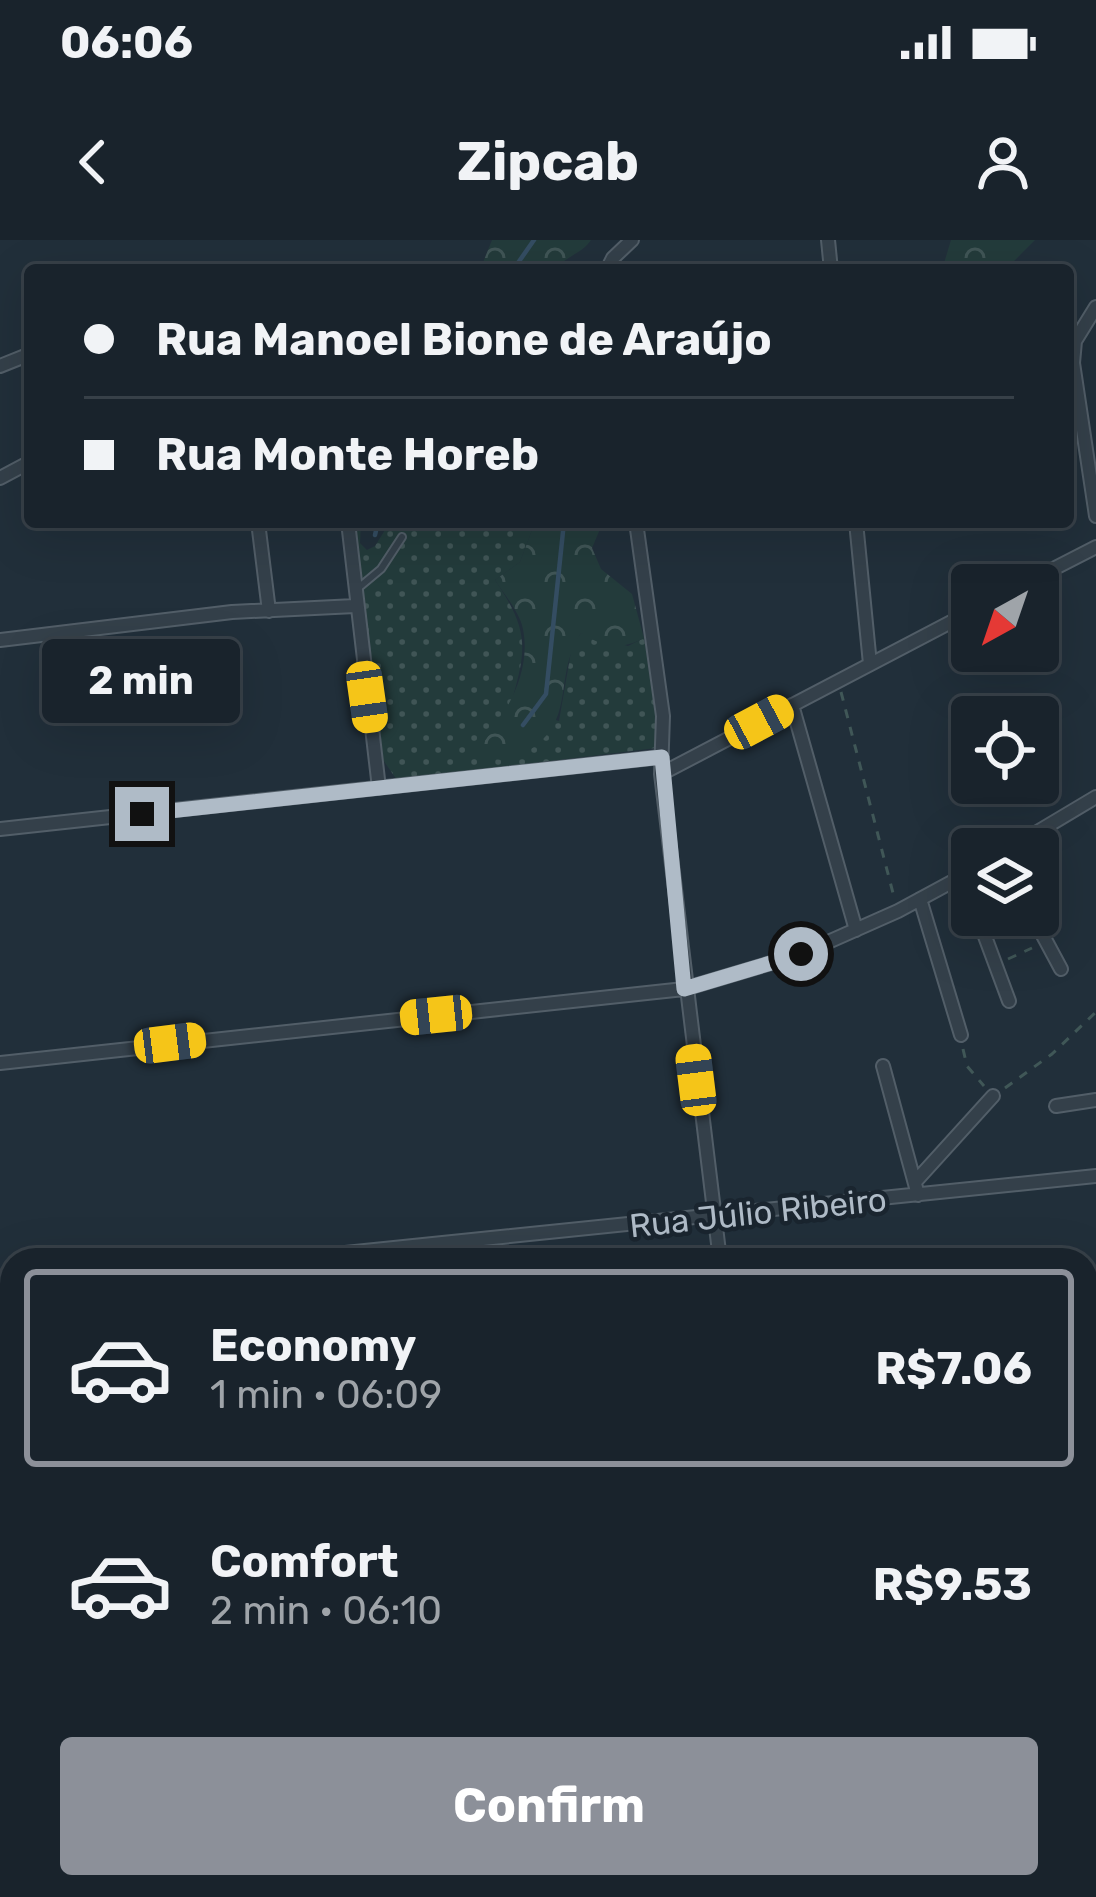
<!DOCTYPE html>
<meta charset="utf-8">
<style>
body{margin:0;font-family:Rubik,sans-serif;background:#262f38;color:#f1f3f6;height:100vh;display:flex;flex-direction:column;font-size:45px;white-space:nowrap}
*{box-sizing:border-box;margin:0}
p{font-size:39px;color:#9fa4a9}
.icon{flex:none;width:66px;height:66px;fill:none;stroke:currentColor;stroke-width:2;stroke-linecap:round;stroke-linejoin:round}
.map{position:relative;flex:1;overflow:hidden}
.side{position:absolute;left:0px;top:1008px;width:1098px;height:651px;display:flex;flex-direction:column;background:#19232c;border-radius:36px 36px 0 0;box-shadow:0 12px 48px #0002,0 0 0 3px #374048}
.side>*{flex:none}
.top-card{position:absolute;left:24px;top:24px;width:1050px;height:264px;border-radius:12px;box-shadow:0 12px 48px #0002,0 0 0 3px #374048;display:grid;align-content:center;height:264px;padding:0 60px;background:#19232c}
.needle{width:78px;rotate:220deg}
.buttons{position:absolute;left:951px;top:324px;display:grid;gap:24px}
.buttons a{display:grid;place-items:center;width:108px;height:108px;border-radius:12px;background:#19232c;box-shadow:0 12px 48px #0002,0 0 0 3px #374048;font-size:60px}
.end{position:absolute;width:54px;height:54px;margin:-27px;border:15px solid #afbbc7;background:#111;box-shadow:0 0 0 6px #111}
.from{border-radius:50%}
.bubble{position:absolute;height:84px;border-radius:12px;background:#19232c;box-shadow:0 12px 48px #0002,0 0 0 3px #374048;font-size:39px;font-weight:700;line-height:84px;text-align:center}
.car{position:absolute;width:36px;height:72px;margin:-36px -18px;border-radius:15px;box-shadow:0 0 9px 3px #0007;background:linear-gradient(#f5c518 24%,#345 0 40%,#f5c518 0 76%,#345 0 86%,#f5c518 0)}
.top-card b{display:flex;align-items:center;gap:42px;height:114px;font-size:45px}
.top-card b+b{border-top:3px solid #374048}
.top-card i{width:30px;height:30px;background:#f1f3f6}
ul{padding:21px 0 0;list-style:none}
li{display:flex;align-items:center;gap:36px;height:198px;margin:0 24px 18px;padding:0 36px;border:6px solid transparent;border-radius:12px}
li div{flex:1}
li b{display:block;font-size:45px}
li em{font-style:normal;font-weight:700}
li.current{border-color:#8c9099}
li>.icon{width:108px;height:108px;stroke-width:1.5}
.action{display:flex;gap:24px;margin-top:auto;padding:24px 60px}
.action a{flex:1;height:138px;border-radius:12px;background:#8c9099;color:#fff;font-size:48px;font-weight:700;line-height:138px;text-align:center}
.status{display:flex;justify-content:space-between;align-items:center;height:84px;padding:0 60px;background:#19232c;direction:ltr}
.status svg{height:33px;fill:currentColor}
header{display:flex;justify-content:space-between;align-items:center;height:156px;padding:0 60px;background:#19232c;font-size:54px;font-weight:700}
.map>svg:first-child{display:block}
.grass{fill:url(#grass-dots)}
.forest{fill:url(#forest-crowns)}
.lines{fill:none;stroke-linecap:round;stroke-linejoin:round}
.stream{stroke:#344d62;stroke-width:4.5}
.service-casing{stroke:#525e68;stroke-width:10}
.minor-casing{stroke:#525e68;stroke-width:16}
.tertiary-casing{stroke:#525e68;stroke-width:20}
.path{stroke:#405757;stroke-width:3;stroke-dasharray:9 9;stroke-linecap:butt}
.service{stroke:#34404a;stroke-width:6}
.minor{stroke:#34404a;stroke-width:12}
.tertiary{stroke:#34404a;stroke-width:15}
.route{stroke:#afbbc7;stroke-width:15}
.labels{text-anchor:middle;stroke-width:9;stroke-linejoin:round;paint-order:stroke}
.street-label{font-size:33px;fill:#afbbc7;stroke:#1a252f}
</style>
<div class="status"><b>06:06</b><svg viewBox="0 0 49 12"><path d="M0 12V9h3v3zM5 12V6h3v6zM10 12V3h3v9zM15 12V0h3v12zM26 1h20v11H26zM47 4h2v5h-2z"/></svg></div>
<header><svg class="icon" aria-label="back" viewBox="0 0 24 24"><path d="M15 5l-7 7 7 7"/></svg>Zipcab<svg class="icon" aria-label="person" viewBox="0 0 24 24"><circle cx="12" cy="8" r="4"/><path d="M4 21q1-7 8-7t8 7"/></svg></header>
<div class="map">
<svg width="1096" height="1657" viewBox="0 0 1096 1657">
<defs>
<pattern id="grass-dots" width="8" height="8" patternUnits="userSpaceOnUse" patternTransform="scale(3)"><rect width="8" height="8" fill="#233b3b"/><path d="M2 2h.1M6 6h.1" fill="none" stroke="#405556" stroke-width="1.8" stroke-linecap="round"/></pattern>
<pattern id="forest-crowns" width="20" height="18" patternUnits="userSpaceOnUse" patternTransform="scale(3)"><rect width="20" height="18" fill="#233b3b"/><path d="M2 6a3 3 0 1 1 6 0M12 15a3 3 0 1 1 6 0" fill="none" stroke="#405556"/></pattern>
</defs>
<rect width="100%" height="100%" fill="#212f3a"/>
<path class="grass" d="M353,282H361L360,303L367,310L375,306L390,282H535L520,322L495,340C530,392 527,409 510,467L559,481L572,406L581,393L628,406L644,398L658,487L656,508L397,540L381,517Z"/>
<path class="forest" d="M492,0H591C582,14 563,17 556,30H480Z
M951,0H1035L1005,30H942Z
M535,282H603L592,308L601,329L632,354L644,398C619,411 604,407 581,393C551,439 580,484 521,515C505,524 492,520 478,510C504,476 532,435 523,389C520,373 504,354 495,340L520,322Z"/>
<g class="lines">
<path class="stream" d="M513,30L534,0
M375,295L378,282
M523,485L546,454L564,282
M0,1153L12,1148
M0,1509H12"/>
<defs>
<path id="service" d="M357,349L381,329L402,297"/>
<path id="minor" d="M828,0L831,30
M607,30L613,18L632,0
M1096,67L1075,101L1073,123L1096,276
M0,126L30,114
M0,238L30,222
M258,282L269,371
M348,282L379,548
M636,282L663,476L661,534L720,1020
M856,282L870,424
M1022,345L1096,307
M0,400L232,372L355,366
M792,465L856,690
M661,534L972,371
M0,589L661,517
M1009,609L1096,557
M962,637L972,662
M920,659L961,795
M977,675L1009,761
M1032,675L1061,729
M0,823L684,749L801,714L898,671L972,631
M883,826L918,955
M1056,866L1096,860
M915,942L993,856
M277,1020L1096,936
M1086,1037L1096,1036
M0,1052L12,1050
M1086,1131L1096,1130
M1086,1160L1096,1265
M0,1247L12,1246
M1086,1327L1096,1325
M0,1342L12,1341
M0,1436L12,1435
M1086,1528L1096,1527
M1086,1624L1096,1623
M0,1636L12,1634
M49,1647L50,1657
M257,1647L258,1657
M777,1657L867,1647"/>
<path id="tertiary" d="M1086,1425L1096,1424"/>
</defs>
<use href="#service" class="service-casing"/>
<use href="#minor" class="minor-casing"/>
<use href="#tertiary" class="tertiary-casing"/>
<path class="path" d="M841,452L894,657
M1008,719L1032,708
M963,809L967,826L984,846
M1005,848L1052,814L1096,772"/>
<use href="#service" class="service"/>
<use href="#minor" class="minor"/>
<use href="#tertiary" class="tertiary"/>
</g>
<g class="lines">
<path class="route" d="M142,574L662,517L684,749L801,714"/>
</g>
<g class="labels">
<g class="street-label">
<text transform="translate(758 972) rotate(-6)" y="12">Rua Júlio Ribeiro</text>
</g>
</g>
</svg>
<div class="buttons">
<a><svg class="needle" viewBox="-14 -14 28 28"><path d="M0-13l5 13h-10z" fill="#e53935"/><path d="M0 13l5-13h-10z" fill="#9fa4a9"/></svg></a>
<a><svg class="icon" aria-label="locate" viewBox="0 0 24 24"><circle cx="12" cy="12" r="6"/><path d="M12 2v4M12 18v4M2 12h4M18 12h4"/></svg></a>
<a><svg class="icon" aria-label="layers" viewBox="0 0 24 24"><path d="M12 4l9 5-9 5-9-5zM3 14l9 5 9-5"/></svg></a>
</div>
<i class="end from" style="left:801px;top:714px"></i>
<i class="end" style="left:142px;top:574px"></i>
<div class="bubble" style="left:42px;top:399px;width:198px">2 min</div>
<i class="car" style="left:367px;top:457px;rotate:172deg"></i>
<i class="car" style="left:759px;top:482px;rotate:62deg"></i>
<i class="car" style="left:436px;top:775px;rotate:264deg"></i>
<i class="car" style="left:170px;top:803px;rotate:83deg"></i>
<i class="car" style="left:696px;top:840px;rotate:353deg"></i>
<div class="top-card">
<b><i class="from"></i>Rua Manoel Bione de Araújo</b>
<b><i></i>Rua Monte Horeb</b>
</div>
<section class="side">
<ul>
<li class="current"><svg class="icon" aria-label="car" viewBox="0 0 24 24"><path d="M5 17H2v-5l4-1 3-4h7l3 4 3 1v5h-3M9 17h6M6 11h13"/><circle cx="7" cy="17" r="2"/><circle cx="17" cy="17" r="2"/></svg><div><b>Economy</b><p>1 min · 06:09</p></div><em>R$7.06</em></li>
<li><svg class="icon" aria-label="car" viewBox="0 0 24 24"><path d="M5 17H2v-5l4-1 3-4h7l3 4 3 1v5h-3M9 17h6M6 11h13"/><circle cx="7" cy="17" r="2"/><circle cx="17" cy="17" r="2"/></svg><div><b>Comfort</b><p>2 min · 06:10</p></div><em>R$9.53</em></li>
</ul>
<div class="action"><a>Confirm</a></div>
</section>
</div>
